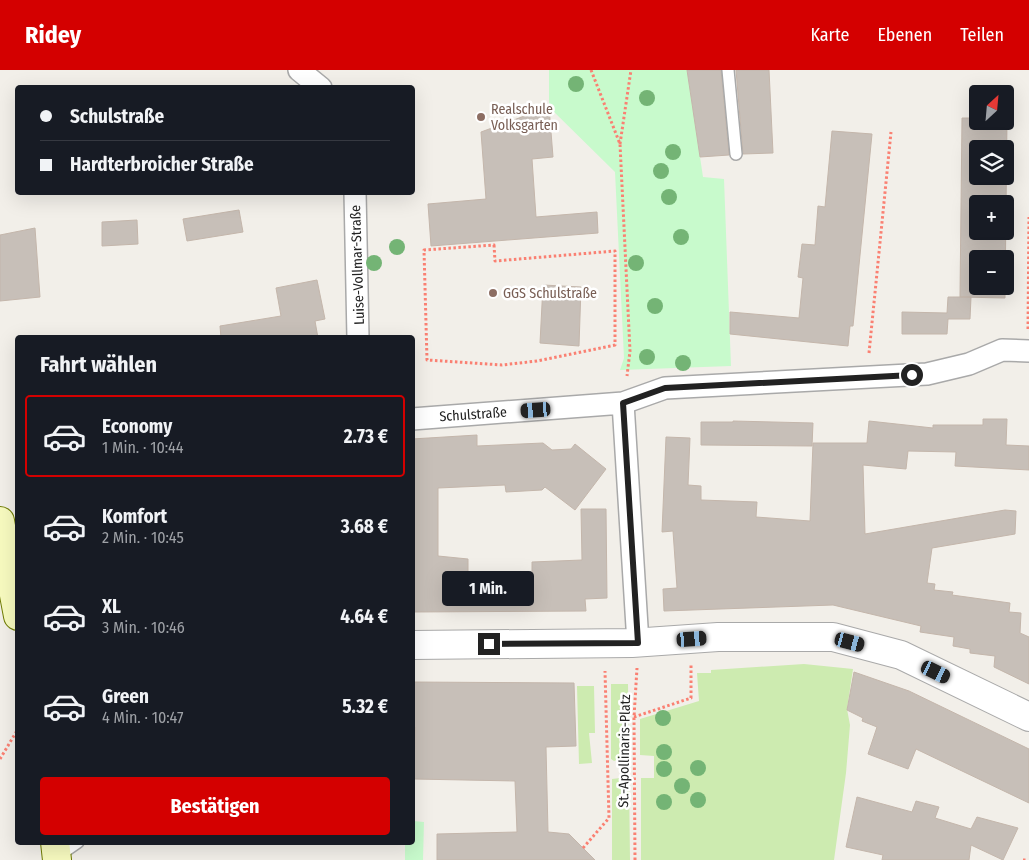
<!DOCTYPE html>
<html lang="de">
<meta charset="utf-8">
<style>
body{margin:0;font-family:"Fira Sans Condensed",sans-serif;background:#242831;color:#f1f3f6;height:100vh;display:flex;flex-direction:column;font-size:19px;white-space:nowrap}
*{box-sizing:border-box;margin:0}
p{font-size:16px;color:#9ea1a6}
.icon{flex:none;width:28px;height:28px;fill:none;stroke:currentColor;stroke-width:2;stroke-linecap:round;stroke-linejoin:round}
.map{position:relative;flex:1;overflow:hidden}
.sheet{position:absolute;left:15px;top:265px;width:400px;height:510px;display:flex;flex-direction:column;background:#171b24;border-radius:5px;box-shadow:0 5px 20px #0002}
.sheet>*{flex:none}
.hud{position:absolute;left:15px;top:15px;width:400px;height:110px;border-radius:5px;box-shadow:0 5px 20px #0002;display:grid;align-content:center;height:110px;padding:0 25px;background:#171b24}
.needle{width:32px;rotate:26deg}
.buttons{position:absolute;left:969px;top:15px;display:grid;gap:10px}
.buttons a{display:grid;place-items:center;width:45px;height:45px;border-radius:5px;background:#171b24;box-shadow:0 5px 20px #0002;font-size:25px}
.end{position:absolute;width:22px;height:22px;margin:-11px;border:6px solid #222;background:#fff;box-shadow:0 0 0 2px #fff}
.from{border-radius:50%}
.bubble{position:absolute;height:35px;border-radius:5px;background:#171b24;box-shadow:0 5px 20px #0002;font-size:16px;font-weight:700;line-height:35px;text-align:center}
.car{position:absolute;width:15px;height:30px;margin:-15px -8px;border-radius:6px;box-shadow:0 0 4px 1px #0007;background:linear-gradient(#222 24%,#8ab4d8 0 40%,#222 0 76%,#8ab4d8 0 86%,#222 0)}
.hud b{display:flex;align-items:center;gap:18px;height:48px;font-size:19px}
.hud b+b{border-top:1px solid #363941}
.hud i{width:12px;height:12px;background:#f1f3f6}
ul{padding:0;list-style:none}
li{display:flex;align-items:center;gap:15px;height:82px;margin:0 10px 8px;padding:0 15px;border:2px solid transparent;border-radius:5px}
li div{flex:1}
li b{display:block;font-size:19px}
li em{font-style:normal;font-weight:700}
li.selected{border-color:#d40000}
li>.icon{width:45px;height:45px;stroke-width:1.5}
h2{padding:0 25px;font-size:22px;line-height:60px}
.primary-button{display:flex;gap:10px;margin-top:auto;padding:10px 25px}
.primary-button a{flex:1;height:58px;border-radius:5px;background:#d40000;color:#fff;font-size:20px;font-weight:700;line-height:58px;text-align:center}
header{display:flex;align-items:center;gap:30px;box-sizing:border-box;height:70px;padding:0 25px;background:#d40000;color:#fff}
header strong{font-size:24px}
nav{display:flex;gap:28px;margin-inline-start:auto;font-size:18px}
.map>svg:first-child{display:block}
.grass{fill:#cdebb0}
.park{fill:#c8facc}
.building{fill:#c7bfb8;stroke:#c4b6ab;fill-rule:evenodd}
.lines{fill:none;stroke-linecap:round;stroke-linejoin:round}
.service-casing{stroke:#a9a9a9;stroke-width:14}
.minor-casing{stroke:#a9a9a9;stroke-width:24}
.tertiary-casing{stroke:#a9a9a9;stroke-width:30}
.secondary-casing{stroke:#707d05;stroke-width:30}
.path{stroke:#fa8072;stroke-width:3;stroke-dasharray:2.5 2.5;stroke-linecap:butt}
.service{stroke:#fff;stroke-width:11}
.minor{stroke:#fff;stroke-width:21}
.tertiary{stroke:#fff;stroke-width:28}
.secondary{stroke:#f7fabf;stroke-width:28}
.tree{fill:#74b475}
.route{stroke:#222;stroke-width:6}
.education-dot{fill:#8d6e63;stroke:#fff;stroke-width:2}
.labels{text-anchor:middle;stroke-width:5;stroke-linejoin:round;paint-order:stroke}
.education-label{font-size:14px;fill:#785e54;stroke:#fff;text-anchor:start}
.street-label{font-size:14px;fill:#222;stroke:#fff}
</style>
<header>
<strong>Ridey</strong>
<nav><a>Karte</a><a>Ebenen</a><a>Teilen</a></nav>
</header>
<div class="map">
<svg width="1029" height="790" viewBox="0 0 1029 790">
<rect width="100%" height="100%" fill="#f2efe9"/>
<path class="grass" d="M804,594L853,599L847,639L850,655L846,703L834,790H641V708H654V686L640,685V649L699,631L697,603H711V600Z
M611,614H628L629,687L614,691L611,689Z
M577,616H594L595,663H589L592,693L579,694Z
M629,707L630,790H612V709Z"/>
<path class="park" d="M549,0H687L703,107L724,109L731,296L620,300L624,288L615,102L549,37Z
M413,751L424,752L423,790H405V773L412,772Z"/>
<path class="building" d="M687,0H721L729,85L700,87Z
M736,0H769L773,83L743,84Z
M549,37L553,87L532,89L536,147L597,142L598,163L431,176L428,134L486,129L481,62Z
M962,48H978V51H1005L1007,49L1005,228L960,227ZM978,79H1005V106H978ZM978,134H1005V161H978ZM978,189H1005V216H978Z
M832,61L872,64L853,256H850L848,276L730,264V242L799,248L803,208L798,207L802,174L815,175L818,136L825,137Z
M239,140L243,162L187,171L183,149Z
M137,150L138,174L102,176V152Z
M35,158L40,227L0,231V165Z
M317,210L325,249L315,251L318,268H221L220,256L281,246L276,218Z
M543,215L581,217L579,276L540,273Z
M948,227H971L970,249H948L947,264H902V242L947,243Z
M983,349H1007L1006,375L1029,376V400L955,396L956,382L908,381L906,399L863,395L865,464L1005,440L1016,441L1015,464L932,478L927,513L935,514L934,520L953,522L952,525L1010,533L1009,542L1021,543L1020,563L1029,567V614L994,597L995,586L970,583V579L953,576L954,567L920,562L921,556L833,535L664,541L663,519L677,518L673,461L662,462L666,367L690,368L688,415L701,416V430L757,432L756,447L810,451L813,373H867L869,351L933,358V355H983Z
M733,351L813,353L812,376L701,375V352H733Z
M477,365V376L543,373L552,380L571,379L575,374L606,399L575,440L545,417L542,420L506,422L505,415L438,418V486L468,489V504L532,503V492L582,490L581,439H606L607,528L585,529L586,541L412,542V369Z
M854,602L909,621L1029,679V733L916,679L908,699L868,684L877,657L862,651L863,648L847,640Z
M412,612L574,613L576,676L546,677L548,762L569,764L595,790H437V764L517,762L515,711L414,709L415,657H412Z
M857,727L912,742L916,731L939,737L935,748L971,759L977,747L1018,758L1003,790L971,775L969,790H882L883,785L846,777Z"/>
<g class="lines">
<defs>
<path id="service" d="M728,0L736,84
M58,786L78,772"/>
<path id="minor" d="M299,0L321,18
M355,122L358,268
M623,333L638,573
M412,349L623,333L665,318L927,304L969,294L1002,280L1029,281"/>
<path id="tertiary" d="M412,575L632,573L718,567H833L901,585L1029,647"/>
<path id="secondary" d="M0,451L18,546
M55,772L57,790"/>
</defs>
<use href="#service" class="service-casing"/>
<use href="#minor" class="minor-casing"/>
<use href="#tertiary" class="tertiary-casing"/>
<use href="#secondary" class="secondary-casing"/>
<path class="path" d="M591,0L620,74L630,281L627,306
M620,74L631,0
M494,175L495,191L615,181V275L537,291L502,295L427,290L424,180Z
M1028,259L1029,147
M869,283L891,62
M634,647L691,628V594
M0,689L18,659
M583,778L609,748L605,601
M635,790L634,647L637,598
M1023,790H1027"/>
<use href="#service" class="service"/>
<use href="#minor" class="minor"/>
<use href="#tertiary" class="tertiary"/>
<use href="#secondary" class="secondary"/>
</g>
<g class="tree">
<circle cx="576" cy="14" r="8"/>
<circle cx="647" cy="28" r="8"/>
<circle cx="673" cy="82" r="8"/>
<circle cx="661" cy="101" r="8"/>
<circle cx="669" cy="127" r="8"/>
<circle cx="681" cy="167" r="8"/>
<circle cx="397" cy="177" r="8"/>
<circle cx="374" cy="193" r="8"/>
<circle cx="636" cy="193" r="8"/>
<circle cx="655" cy="236" r="8"/>
<circle cx="647" cy="287" r="8"/>
<circle cx="683" cy="293" r="8"/>
<circle cx="663" cy="648" r="8"/>
<circle cx="664" cy="682" r="8"/>
<circle cx="698" cy="698" r="8"/>
<circle cx="664" cy="699" r="8"/>
<circle cx="682" cy="716" r="8"/>
<circle cx="698" cy="730" r="8"/>
<circle cx="664" cy="732" r="8"/>
</g>
<g class="lines">
<path class="route" d="M489,574L638,573L623,333L665,318L912,305"/>
</g>
<g class="education-dot">
<circle cx="481" cy="47" r="5"/>
<circle cx="493" cy="223" r="5"/>
</g>
<g class="labels">
<g class="education-label">
<text x="491" y="44">Realschule<tspan x="491" dy="16">Volksgarten</tspan></text>
<text x="503" y="228">GGS Schulstraße</text>
</g>
<g class="street-label">
<text transform="translate(357 195) rotate(-92)" y="5">Luise-Vollmar-Straße</text>
<text transform="translate(473 344) rotate(-4)" y="5">Schulstraße</text>
<text transform="translate(624 681) rotate(-89)" y="5">St.-Apollinaris-Platz</text>
</g>
</g>
</svg>
<div class="buttons">
<a><svg class="needle" viewBox="-14 -14 28 28"><path d="M0-13l5 13h-10z" fill="#e53935"/><path d="M0 13l5-13h-10z" fill="#9ea1a6"/></svg></a>
<a><svg class="icon" aria-label="layers" viewBox="0 0 24 24"><path d="M12 4l9 5-9 5-9-5zM3 14l9 5 9-5"/></svg></a>
<a>+</a>
<a>−</a>
</div>
<i class="end from" style="left:912px;top:305px"></i>
<i class="end" style="left:489px;top:574px"></i>
<div class="bubble" style="left:442px;top:501px;width:92px">1 Min.</div>
<i class="car" style="left:536px;top:340px;rotate:266deg"></i>
<i class="car" style="left:692px;top:569px;rotate:86deg"></i>
<i class="car" style="left:850px;top:572px;rotate:105deg"></i>
<i class="car" style="left:936px;top:602px;rotate:116deg"></i>
<div class="hud">
<b><i class="from"></i>Schulstraße</b>
<b><i></i>Hardterbroicher Straße</b>
</div>
<section class="sheet">
<h2>Fahrt wählen</h2>
<ul>
<li class="selected"><svg class="icon" aria-label="car" viewBox="0 0 24 24"><path d="M5 17H2v-5l4-1 3-4h7l3 4 3 1v5h-3M9 17h6M6 11h13"/><circle cx="7" cy="17" r="2"/><circle cx="17" cy="17" r="2"/></svg><div><b>Economy</b><p>1 Min. · 10:44</p></div><em>2.73 €</em></li>
<li><svg class="icon" aria-label="car" viewBox="0 0 24 24"><path d="M5 17H2v-5l4-1 3-4h7l3 4 3 1v5h-3M9 17h6M6 11h13"/><circle cx="7" cy="17" r="2"/><circle cx="17" cy="17" r="2"/></svg><div><b>Komfort</b><p>2 Min. · 10:45</p></div><em>3.68 €</em></li>
<li><svg class="icon" aria-label="car" viewBox="0 0 24 24"><path d="M5 17H2v-5l4-1 3-4h7l3 4 3 1v5h-3M9 17h6M6 11h13"/><circle cx="7" cy="17" r="2"/><circle cx="17" cy="17" r="2"/></svg><div><b>XL</b><p>3 Min. · 10:46</p></div><em>4.64 €</em></li>
<li><svg class="icon" aria-label="car" viewBox="0 0 24 24"><path d="M5 17H2v-5l4-1 3-4h7l3 4 3 1v5h-3M9 17h6M6 11h13"/><circle cx="7" cy="17" r="2"/><circle cx="17" cy="17" r="2"/></svg><div><b>Green</b><p>4 Min. · 10:47</p></div><em>5.32 €</em></li>
</ul>
<div class="primary-button"><a>Bestätigen</a></div>
</section>
</div>
